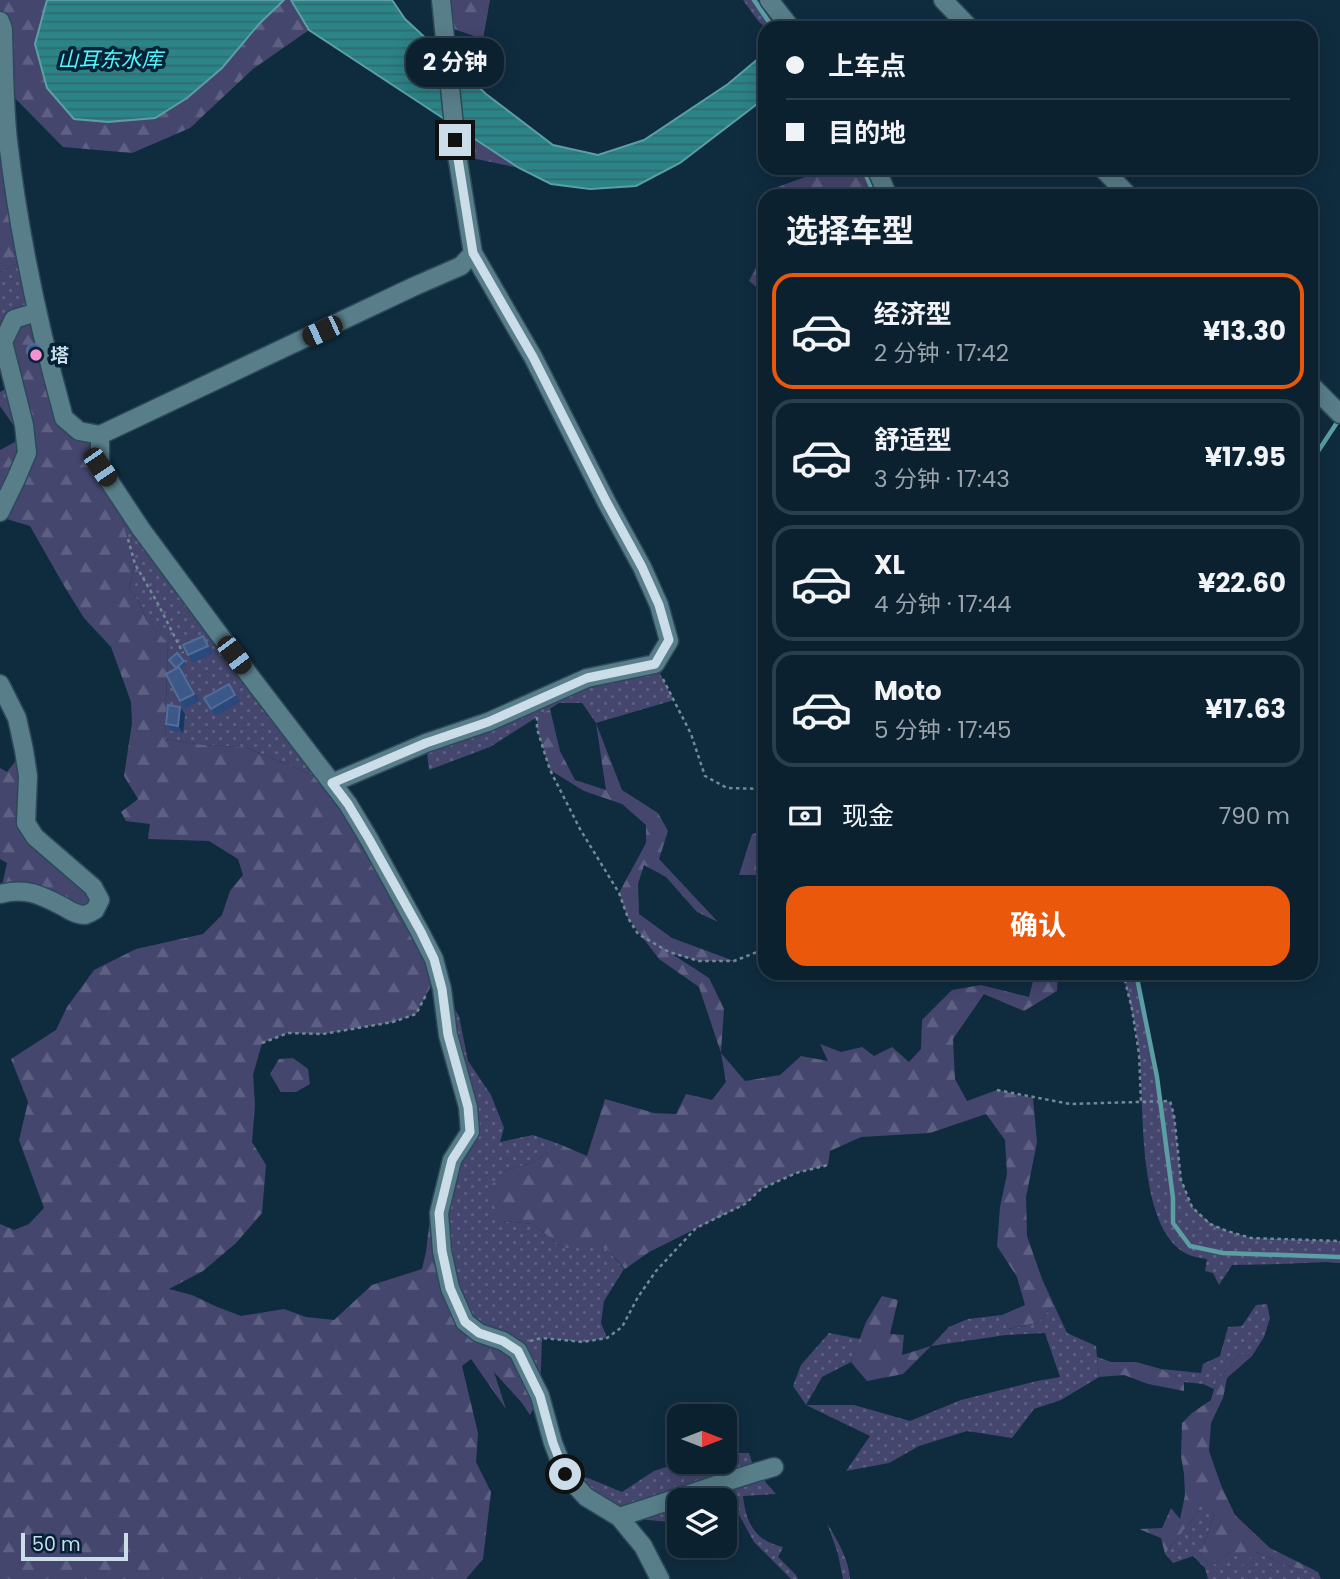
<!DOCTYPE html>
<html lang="zh">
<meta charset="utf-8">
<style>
body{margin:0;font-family:Poppins,"Noto Sans SC",sans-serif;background:#142937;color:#f1f3f6;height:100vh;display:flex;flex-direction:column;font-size:26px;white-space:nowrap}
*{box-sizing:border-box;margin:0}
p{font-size:23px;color:#9aa3aa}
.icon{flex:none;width:38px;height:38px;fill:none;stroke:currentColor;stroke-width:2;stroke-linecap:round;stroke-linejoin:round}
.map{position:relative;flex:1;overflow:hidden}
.sheet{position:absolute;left:758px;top:189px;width:560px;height:791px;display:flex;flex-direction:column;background:#0b212f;border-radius:21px;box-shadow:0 4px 18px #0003,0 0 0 2px #2b3e4b}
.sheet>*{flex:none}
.top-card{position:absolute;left:758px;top:21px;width:560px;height:154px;border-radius:21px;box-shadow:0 4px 18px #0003,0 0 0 2px #2b3e4b;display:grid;align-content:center;height:154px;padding:0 28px;background:#0b212f}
.needle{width:46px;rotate:90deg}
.controls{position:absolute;left:667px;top:1404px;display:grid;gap:14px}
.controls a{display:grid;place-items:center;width:70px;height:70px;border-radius:14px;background:#0b212f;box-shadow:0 4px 18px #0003,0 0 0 2px #2b3e4b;font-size:35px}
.scale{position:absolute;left:21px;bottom:18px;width:107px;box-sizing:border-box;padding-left:7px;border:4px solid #ccddea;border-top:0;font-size:19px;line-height:24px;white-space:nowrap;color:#ccddea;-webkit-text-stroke:5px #042235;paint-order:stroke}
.end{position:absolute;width:32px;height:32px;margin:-16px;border:9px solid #ccddea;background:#111;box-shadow:0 0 0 4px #111}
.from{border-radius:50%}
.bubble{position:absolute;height:49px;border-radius:21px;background:#0b212f;box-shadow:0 4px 18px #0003,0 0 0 2px #2b3e4b;font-size:23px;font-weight:700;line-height:49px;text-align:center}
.car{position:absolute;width:21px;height:42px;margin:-21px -10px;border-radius:9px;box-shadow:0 0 5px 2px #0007;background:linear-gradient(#222 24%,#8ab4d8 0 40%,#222 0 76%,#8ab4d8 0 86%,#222 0)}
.top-card b{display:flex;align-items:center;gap:24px;height:66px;font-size:26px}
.top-card b+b{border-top:2px solid #2b3e4b}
.top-card i{width:18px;height:18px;background:#f1f3f6}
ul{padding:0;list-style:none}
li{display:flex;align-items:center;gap:21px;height:116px;margin:0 14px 10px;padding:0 14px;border:4px solid #2b3e4b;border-radius:21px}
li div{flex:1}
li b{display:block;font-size:26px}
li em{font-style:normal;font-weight:700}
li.on{border-color:#ea580c}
li>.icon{width:63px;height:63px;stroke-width:1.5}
h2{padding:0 28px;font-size:32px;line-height:84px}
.pay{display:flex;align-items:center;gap:18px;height:77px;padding:0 28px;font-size:26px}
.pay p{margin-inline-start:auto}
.action{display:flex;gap:14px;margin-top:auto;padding:14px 28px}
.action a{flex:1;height:80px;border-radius:21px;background:#ea580c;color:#fff;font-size:28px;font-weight:700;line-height:80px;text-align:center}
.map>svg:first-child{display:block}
.grass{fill:url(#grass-dots)}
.forest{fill:url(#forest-firs)}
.water{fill:url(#water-rules);stroke:#5b9fa5;stroke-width:2}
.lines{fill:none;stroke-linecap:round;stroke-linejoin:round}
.stream{stroke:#5b9fa5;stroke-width:4.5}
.minor-casing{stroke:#2d485a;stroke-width:21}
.path{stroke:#738999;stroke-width:2.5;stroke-dasharray:3.5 3.5;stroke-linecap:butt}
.minor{stroke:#587e8a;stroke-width:18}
.wall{fill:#2a487c}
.shaded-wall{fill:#18365f}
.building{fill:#3c5888;stroke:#526d97;stroke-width:2}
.route{stroke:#ccddea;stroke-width:9}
.poi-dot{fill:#f590d1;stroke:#042235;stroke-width:2.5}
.labels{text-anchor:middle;stroke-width:7;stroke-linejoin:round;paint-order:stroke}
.poi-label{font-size:19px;font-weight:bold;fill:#ccddea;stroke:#042235;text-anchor:start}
.water-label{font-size:21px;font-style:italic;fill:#53f6fe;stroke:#042235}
</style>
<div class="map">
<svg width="1340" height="1579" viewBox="0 0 1340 1579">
<defs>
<pattern id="grass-dots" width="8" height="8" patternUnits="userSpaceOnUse" patternTransform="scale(1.75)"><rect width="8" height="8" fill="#44466e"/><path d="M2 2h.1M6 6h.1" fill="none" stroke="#5e6083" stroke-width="1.8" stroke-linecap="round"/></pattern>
<pattern id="forest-firs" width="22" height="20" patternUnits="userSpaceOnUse" patternTransform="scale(1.75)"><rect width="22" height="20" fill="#44466e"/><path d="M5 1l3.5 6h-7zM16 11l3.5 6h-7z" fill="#5e6083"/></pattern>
<pattern id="water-rules" width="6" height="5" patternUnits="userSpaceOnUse" patternTransform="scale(1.75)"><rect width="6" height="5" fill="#2b8488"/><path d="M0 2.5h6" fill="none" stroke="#326a6e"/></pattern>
</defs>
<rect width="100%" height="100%" fill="#0f2c3f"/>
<path class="grass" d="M743,0H769L791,28H766L758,21Z
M27,259L35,302L14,319L0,321V272Z
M118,495L332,783L245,747L203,745L165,739L168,643L146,620L140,603L129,588L135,564L123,523Z
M655,664L674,700L596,723L582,703H559L490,747L429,770L426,743L543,697Z
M1123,973H1136L1161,1101L1170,1102L1174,1115L1181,1180L1192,1207L1210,1223L1227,1231L1251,1238L1340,1241V1263L1326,1262L1281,1264L1232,1265L1219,1285L1213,1273L1205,1271L1207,1259C1201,1258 1193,1257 1187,1254C1135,1228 1145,1101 1139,1052C1136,1025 1129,999 1123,973Z
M442,989L459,1016L468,1061L491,1095L504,1128L500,1142L533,1135L559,1144L534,1162L504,1171L503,1221L533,1224L563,1248H606L624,1269L604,1301L601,1323L607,1338L583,1342L542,1338L540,1396L479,1333L442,1251L448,1173L470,1132Z
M1267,1304L1270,1318L1264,1337L1252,1356L1240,1354L1216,1382L1214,1389L1203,1384L1184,1382L1161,1369L1201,1373L1203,1364L1220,1356L1228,1327L1242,1326L1256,1305Z
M1054,1305L1067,1333L1096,1346L1099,1377L1061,1400L1034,1409L1012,1438L967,1431L919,1446L889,1463L846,1471L870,1436L806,1405L793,1386L801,1365L829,1333L860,1339L851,1362L822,1377L806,1405H854L910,1421L961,1400L1037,1381L1060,1377L1045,1333L1006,1335L931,1346L949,1327L968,1319L1002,1315L1009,1329L1037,1323Z
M725,1453H749L754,1469L776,1494L743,1496C746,1523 755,1541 783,1547L778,1557L796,1575L798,1579H791L754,1542L732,1502L725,1504L724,1500H679V1523L619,1517L565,1474L588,1478L622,1492L654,1471L685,1461H724Z
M1202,1501L1214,1515L1200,1556L1212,1566L1233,1550L1256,1552L1287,1566L1318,1572L1321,1579H1208L1205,1568L1193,1556L1173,1563L1165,1554L1194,1517Z
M827,1523C837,1540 849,1559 850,1579H843L838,1554Z"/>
<path class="forest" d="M0,0H47L35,44L155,118L187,98L222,68L259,24L284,0H291L309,30L253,69L190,128L132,153L63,147L6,89L27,259L0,272Z
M441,0H490L483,39L442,25Z
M453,126L519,168L457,155Z
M830,168H863L875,196H771L772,189Z
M765,249V294L749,281Z
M37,312L64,418L100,435V467L118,495L123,523L135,564L129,588L140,603L146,620L168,643L165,739L203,745L245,747L332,783L434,959L430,988L416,1014L393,1022L323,1034L288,1033L262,1043L253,1075L255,1105L252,1142L266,1165L262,1213L236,1243L203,1271L169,1289L192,1295L215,1306L241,1316L284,1309L306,1317L334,1320L372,1285L422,1269L426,1252L432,1199L448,1173L439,1213L465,1322L503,1341L540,1396L530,1415L522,1403L494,1372L506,1409L471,1359L462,1366L478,1433L476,1462L491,1492L483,1559L466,1579H0V1224L14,1230L29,1224L44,1208L19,1140L28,1102L11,1059L56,1030L67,1007L94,970L136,949L203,934L222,915L230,891L243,875L238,859L209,841L148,839L150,824L126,821L121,812L138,799L124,776L132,723L131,702L111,647L84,618L63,584L30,526L0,517V450L15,442L16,429L0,406V392L13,385L0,340V321L14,319Z
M550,709L560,751L575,780L606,790L596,723L622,790L658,813L668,831L659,859L718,922L697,912L666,877L644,865L638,884L639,914L672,938L734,961H699L672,954L709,978L724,1009L721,1053L745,1081L780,1075L801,1056L828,1061L820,1044L841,1052L862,1047L874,1056L892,1047L909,1062L921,1049L922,1020L952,990L981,985L1029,997L1035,973H1058L1057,991L1024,1011L984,994L953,1039L955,1079L967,1101L997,1090L1033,1098L1037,1142L1026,1197L1027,1236L1042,1279L1054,1305L1037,1323L1008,1329L1002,1315L1025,1305L1017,1277L997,1246L1000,1207L1007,1174L1005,1140L986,1114L930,1133L861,1137L830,1151L828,1165L796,1173L761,1189L745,1204L649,1252L625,1269L606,1248H563L533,1224L503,1221L485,1192L504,1171L534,1162L559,1144L587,1156L605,1099L654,1113L676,1114L686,1094L712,1100L726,1082L721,1053L699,987L659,959L628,918L619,893L646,843V825L622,804L584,791L550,770L537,729V716Z
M24,750L26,823L93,887L95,910L0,894L7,863L0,859V768L7,772Z
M765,831V859L760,875H739L752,834Z
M293,1058L308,1069L310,1084L296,1092H281L270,1074L279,1059Z
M882,1296L898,1300L890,1334L904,1335L902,1355L931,1346L903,1374L867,1381L851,1362L866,1322Z
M1240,1354L1252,1356L1227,1378L1223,1398L1211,1423L1209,1451L1221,1485L1235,1515L1270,1548L1318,1572L1287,1566L1256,1552L1242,1566L1233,1550L1212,1566L1200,1556L1214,1515L1202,1502L1194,1517L1165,1554L1161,1538L1139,1529L1162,1528L1171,1508L1180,1519L1185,1495L1184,1474L1181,1456L1182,1423L1192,1413L1211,1400L1216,1382Z
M1097,1357L1111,1362H1136L1161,1369L1184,1382V1391L1148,1384L1124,1375L1099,1377Z"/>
<path class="water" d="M47,0H284L259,24L222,68L187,98L155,118L108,122L74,119L47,88L35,44Z
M291,0H392L405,19L486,94L553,145L598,155L644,140L728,84L765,53V98L680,163L636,186L590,189L551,184L519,168L309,30Z"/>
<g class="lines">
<path class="stream" d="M754,0L773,28
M863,168L875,196
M1311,462L1340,418
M1136,973L1157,1077L1173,1198V1223L1190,1246L1223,1253L1340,1257"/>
<defs>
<path id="minor" d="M769,0L791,28
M943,0L970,28
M0,21L3,29C4,67 4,104 8,141C19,235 39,328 64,418L79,431L100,435L415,286L461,266L473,253L457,155L441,0
M876,168L888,196
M1102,168L1129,196
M1311,385L1340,414
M100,435V467L141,529L250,676L348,804L369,839L420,932L434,959L442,989L448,1035L468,1107L470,1132L452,1160L439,1213L442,1251L450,1288L465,1322L479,1333L503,1341L518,1351L540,1396L553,1443L565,1474L586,1497L619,1517L643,1546L660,1579
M0,512L16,479L27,453L24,425L3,342L14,319L37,312
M0,684L17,718L24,750L28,776L26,823L35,837L93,887L100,900L95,910C92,912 88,914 85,915C77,915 70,911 64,907C41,895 26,887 0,894
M332,783L426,743L488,722L587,678L655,664L669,641L659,605L642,567L607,503L533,357L473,253
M619,1517C671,1501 722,1482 774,1467"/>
</defs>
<use href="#minor" class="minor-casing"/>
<path class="path" d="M128,539L135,564L157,602L183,653
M663,679L691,734L705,776L727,788L765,789
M537,717V729L550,770L580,829L619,893L628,918L638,934L669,952L699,961H734L765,949
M1123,973L1132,1009L1139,1054L1141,1103
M262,1043L288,1033L323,1034L393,1022L416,1014L427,993
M997,1090L1070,1104L1170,1101L1174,1115L1181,1180L1192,1207L1210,1224L1227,1231L1251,1238L1340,1241
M530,1341L542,1338L583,1342L607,1338L622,1327L638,1297L656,1271L696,1228L745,1204L761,1189L796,1173L828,1165"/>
<use href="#minor" class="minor"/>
</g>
<path class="wall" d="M42,350L43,355L40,361L36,362L30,358L28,355Z
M208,643L213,653L193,663L188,655Z
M177,653L187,664L181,669L199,701L185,709L180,701L176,669Z
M234,691L240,702L216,716L211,709Z
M180,707L185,714L183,733L171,731L166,724Z"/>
<path class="shaded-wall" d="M39,347L43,355L40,361L38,357Z
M179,667L184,674L199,701L194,694Z
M180,707L185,714L183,733L178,726Z"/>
<path class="building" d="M27 351a7 7 0 1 1 14 0a7 7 0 1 1-14 0Z
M203,636L208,646L188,655L183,645Z
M177,653L184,661L176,668L169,660Z
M179,667L194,694L180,701L166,674Z
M229,684L235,695L211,709L204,698Z
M168,705L180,707L178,726L166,724Z"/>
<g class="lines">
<path class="route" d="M455,140L473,253L533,357L607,503L642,567L659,605L669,640L655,664L587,678L488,722L426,743L332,783L348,804L369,839L421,932L434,959L442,989L448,1035L468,1107L470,1132L452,1160L439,1213L442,1251L450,1288L465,1322L479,1333L503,1341L518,1351L540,1396L553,1443L565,1474"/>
</g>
<circle class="poi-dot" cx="36" cy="355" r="7"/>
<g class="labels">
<g class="poi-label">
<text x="50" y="362">塔</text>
</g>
<g class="water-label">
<text x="110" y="67">山耳东水库</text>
</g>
</g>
</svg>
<div class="controls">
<a><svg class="needle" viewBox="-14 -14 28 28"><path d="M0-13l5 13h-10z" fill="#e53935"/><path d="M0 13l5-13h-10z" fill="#9aa3aa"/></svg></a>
<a><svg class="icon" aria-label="layers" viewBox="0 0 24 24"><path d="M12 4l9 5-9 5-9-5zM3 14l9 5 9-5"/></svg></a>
</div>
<div class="scale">50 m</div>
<i class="end from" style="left:565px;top:1474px"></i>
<i class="end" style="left:455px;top:140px"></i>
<div class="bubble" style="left:406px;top:38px;width:98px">2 分钟</div>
<i class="car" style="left:322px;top:331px;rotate:245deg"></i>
<i class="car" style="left:100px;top:467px;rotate:146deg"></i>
<i class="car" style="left:234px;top:655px;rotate:143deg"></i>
<div class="top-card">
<b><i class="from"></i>上车点</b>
<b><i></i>目的地</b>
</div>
<section class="sheet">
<h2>选择车型</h2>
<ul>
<li class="on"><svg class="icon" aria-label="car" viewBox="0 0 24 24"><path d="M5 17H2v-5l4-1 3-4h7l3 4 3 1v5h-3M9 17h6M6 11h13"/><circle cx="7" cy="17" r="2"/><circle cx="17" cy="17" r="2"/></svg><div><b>经济型</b><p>2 分钟 · 17:42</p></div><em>¥13.30</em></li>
<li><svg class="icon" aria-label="car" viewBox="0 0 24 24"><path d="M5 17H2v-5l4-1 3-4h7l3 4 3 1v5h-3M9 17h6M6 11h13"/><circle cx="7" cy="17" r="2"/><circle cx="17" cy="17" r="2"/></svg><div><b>舒适型</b><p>3 分钟 · 17:43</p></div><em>¥17.95</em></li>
<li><svg class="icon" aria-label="car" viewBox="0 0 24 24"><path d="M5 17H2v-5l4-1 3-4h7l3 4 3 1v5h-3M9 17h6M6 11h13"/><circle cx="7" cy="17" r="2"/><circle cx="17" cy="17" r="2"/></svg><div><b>XL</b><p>4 分钟 · 17:44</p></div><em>¥22.60</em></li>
<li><svg class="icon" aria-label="car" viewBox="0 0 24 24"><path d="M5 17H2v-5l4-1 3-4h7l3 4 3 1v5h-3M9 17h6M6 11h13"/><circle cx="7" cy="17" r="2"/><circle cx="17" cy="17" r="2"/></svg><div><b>Moto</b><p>5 分钟 · 17:45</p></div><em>¥17.63</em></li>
</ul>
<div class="pay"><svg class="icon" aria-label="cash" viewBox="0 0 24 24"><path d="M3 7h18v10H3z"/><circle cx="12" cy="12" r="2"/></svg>现金<p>790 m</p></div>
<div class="action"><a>确认</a></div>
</section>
</div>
